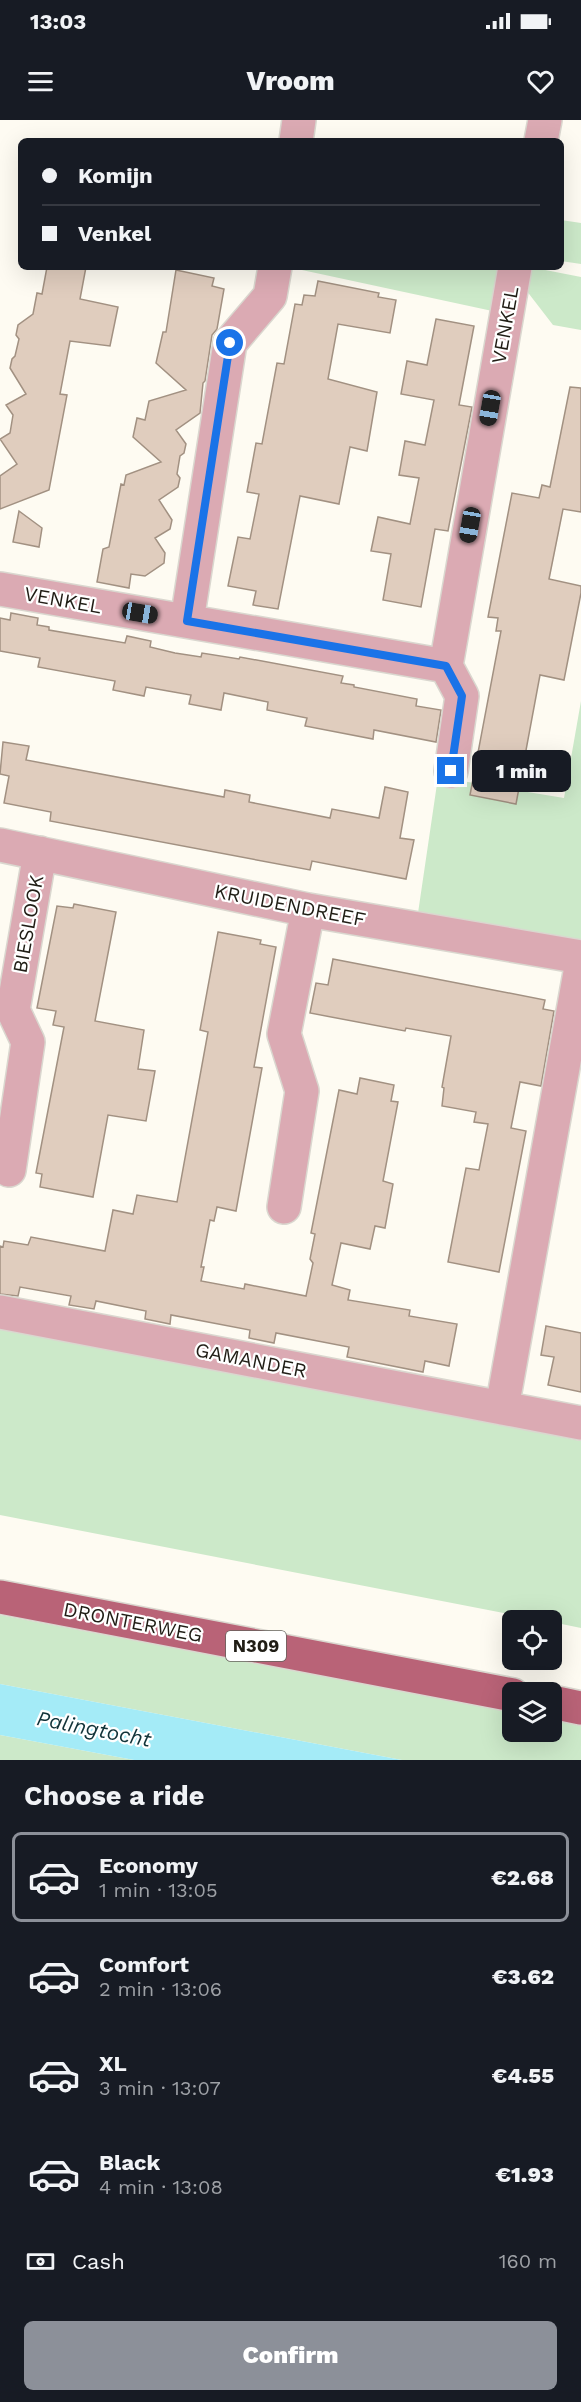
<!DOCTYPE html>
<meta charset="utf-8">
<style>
body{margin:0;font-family:"Work Sans",sans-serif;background:#242831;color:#f1f3f6;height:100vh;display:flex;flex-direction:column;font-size:22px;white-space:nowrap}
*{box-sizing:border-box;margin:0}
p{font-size:20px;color:#9ea1a6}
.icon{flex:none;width:33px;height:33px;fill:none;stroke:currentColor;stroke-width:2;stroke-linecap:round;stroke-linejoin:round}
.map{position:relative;height:1640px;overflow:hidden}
.details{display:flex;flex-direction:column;background:#171b24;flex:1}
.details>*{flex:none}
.guide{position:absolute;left:18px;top:18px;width:546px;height:132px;border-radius:9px;box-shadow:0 6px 24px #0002;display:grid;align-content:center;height:132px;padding:0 24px;background:#171b24}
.fabs{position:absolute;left:502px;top:1490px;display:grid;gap:12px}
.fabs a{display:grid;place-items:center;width:60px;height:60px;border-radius:9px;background:#171b24;box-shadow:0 6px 24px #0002;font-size:30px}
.end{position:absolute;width:27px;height:27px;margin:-14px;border:8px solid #1a73e8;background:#fff;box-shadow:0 0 0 3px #fff}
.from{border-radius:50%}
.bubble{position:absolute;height:42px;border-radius:9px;background:#171b24;box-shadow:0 6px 24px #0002;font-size:20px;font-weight:800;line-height:42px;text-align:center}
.car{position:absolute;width:18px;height:36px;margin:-18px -9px;border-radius:8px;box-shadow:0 0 4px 2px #0007;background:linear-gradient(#222 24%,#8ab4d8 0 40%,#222 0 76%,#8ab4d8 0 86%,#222 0)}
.guide b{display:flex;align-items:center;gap:21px;height:57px;font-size:22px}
.guide b+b{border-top:2px solid #363941}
.guide i{width:15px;height:15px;background:#f1f3f6}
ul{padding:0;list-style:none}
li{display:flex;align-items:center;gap:18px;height:90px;margin:0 12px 9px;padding:0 12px;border:3px solid transparent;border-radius:9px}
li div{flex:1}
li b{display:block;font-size:22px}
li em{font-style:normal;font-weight:800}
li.on{border-color:#8c9099}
li>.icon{width:54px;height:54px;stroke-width:1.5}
h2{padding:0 24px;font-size:27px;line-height:72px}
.pay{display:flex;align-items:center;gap:15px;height:66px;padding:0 24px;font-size:22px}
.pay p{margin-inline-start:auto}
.cta{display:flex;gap:12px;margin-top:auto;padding:12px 24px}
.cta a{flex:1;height:69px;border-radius:9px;background:#8c9099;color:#fff;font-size:24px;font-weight:800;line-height:69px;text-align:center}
.status{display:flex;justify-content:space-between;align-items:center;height:42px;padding:0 30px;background:#171b24;direction:ltr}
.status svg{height:16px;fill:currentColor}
header{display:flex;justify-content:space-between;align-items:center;height:78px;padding:0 24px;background:#171b24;font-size:27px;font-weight:800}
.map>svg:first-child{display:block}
.green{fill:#cce9c9}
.water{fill:#a4ebf7}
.building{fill:#e0cdbe;stroke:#a29182;stroke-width:1.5}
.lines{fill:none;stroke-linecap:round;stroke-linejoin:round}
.minor-casing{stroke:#dad7cf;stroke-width:36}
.major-casing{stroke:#dad7cf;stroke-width:36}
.minor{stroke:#dbaab3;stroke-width:33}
.major{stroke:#b96377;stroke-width:33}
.route{stroke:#1a73e8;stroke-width:8}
.labels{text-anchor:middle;stroke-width:4.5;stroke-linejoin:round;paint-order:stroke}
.shield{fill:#fff;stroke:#63615b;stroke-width:1.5}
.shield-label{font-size:18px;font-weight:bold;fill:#201d15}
.street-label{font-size:20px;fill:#201d15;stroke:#fff}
.water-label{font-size:21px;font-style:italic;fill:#12343a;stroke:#fff}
</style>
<div class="status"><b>13:03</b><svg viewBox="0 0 49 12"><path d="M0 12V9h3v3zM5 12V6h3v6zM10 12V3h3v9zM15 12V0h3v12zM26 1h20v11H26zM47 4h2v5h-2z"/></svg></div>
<header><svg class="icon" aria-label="menu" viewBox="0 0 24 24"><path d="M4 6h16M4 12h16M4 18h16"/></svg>Vroom<svg class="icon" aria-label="heart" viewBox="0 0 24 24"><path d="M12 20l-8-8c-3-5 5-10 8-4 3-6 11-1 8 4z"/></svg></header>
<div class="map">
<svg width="581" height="1640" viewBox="0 0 581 1640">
<rect width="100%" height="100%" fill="#fefbf2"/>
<path class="green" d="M561,100L581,103V144L561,141Z
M288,147H505L497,192Z
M530,147L581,157V210L553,205L526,170Z
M581,581V824L418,793L438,657L564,678Z
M0,1206L581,1321V1508L552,1502V1500H540L0,1395Z
M0,1495L513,1592V1611H552V1600L581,1605V1640H402L0,1564Z
M0,1615L134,1640H0Z"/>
<path class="water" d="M0,1564L402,1640H134L0,1615Z"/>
<path class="building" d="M47,147H86L80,179L118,187L110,226L70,221L60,274L67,275L49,370L0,389V356L17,344L0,319L10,313L13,295L6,285L26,274L10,248L12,239L15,236L19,219L16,215L18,205L33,194L37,173L42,174Z
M176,150L214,158L212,166L224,169L217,209L212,215L205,261L203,263L200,293L176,310L186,324L184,333L180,336L177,354L180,358L178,367L159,380L172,400L170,409L155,418L165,433L164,443L145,456L131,454L129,468L97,462L103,429L109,427L121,364L124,365L126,355L161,342L133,317L137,298L145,300L149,281L186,270L156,243L163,212H166Z
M318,161L379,173L378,177L396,180L390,213L338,204L328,259L377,272L367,331L350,327L339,384L300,376L278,489L253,485L256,471L228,466L238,417L250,419L259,374L247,372L256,323L262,324L277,243L284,244L295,184L302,185L304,175L315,176Z
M436,199L474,206L459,285L472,287L448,411L435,409L421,487L383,480L391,434L371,431L378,397L410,404L419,358L399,355L405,321L425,325L434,280L401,274L407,241L427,245Z
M570,267L581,268V392L563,389L549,459L581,466V473L564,560L540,555L516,684L470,675L501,511H496L498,498L488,497L512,373L539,378L542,365L550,367Z
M19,391L42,408L39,427L13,422Z
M11,493L38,498L37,505L49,507V510L125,523L127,516L151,521L150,527L175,533L201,537L202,533L239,539L240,537L343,556L341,563L354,565V567L417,579L416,586L441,590L436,622L374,610L373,619L305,606L307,598L267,590L268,582L224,573L221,590L189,584L191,575L168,571L146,567L144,576L113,570L115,561L38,547L40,538L0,531V498L10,500Z
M3,622L29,626L26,640L224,677L225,670L250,675L249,682L330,698L332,689L379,698L385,667L408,672L400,718L414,720L406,759L312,741L310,750L50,701L51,692L4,683L9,656L0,654Z
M74,784L116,792L95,901L144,910L138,949L155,951L146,1001L108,995L93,1077L40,1067L42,1054L36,1053L64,907L53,905L56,891L37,888L57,786L73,788Z
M218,812L261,820L260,824L276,827L254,947L262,948L236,1091L217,1087L214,1101L210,1100L201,1147H204L201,1161L244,1169L245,1164L306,1176L313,1143L310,1139L315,1114L311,1113L339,970L357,974L360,958L394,965L391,981L398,982L383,1061L393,1064L385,1108L375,1106L370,1129L341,1123L332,1165L350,1170L348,1180L410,1190L409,1196L457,1204L449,1246L425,1241L423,1252L347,1237L349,1227L276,1213L274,1223L249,1218L250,1210L171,1195L170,1204L145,1199L146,1191L96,1181L94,1189L69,1185L71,1176L20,1167L18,1176L0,1174V1126L3,1127L4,1121L28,1125L31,1117L105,1131L113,1090L133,1094L137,1075L177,1082L208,912L200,910Z
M333,839L545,880L543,889L554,891L541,966L520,962L511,1008L526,1011L499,1152L448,1142L466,1048L479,1050L488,1004L474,1002L476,992L442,986L444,968L442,967L451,916L406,908L405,911L310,893L316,863L328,865Z
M546,1206L581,1213V1272L548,1265L554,1237L541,1235Z"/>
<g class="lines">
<defs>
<path id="minor" d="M296,21L299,0
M541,21L545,0
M0,469L446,546L515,147
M187,501L230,223L270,176L275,147
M446,546L462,576L451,651
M0,725L308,790L581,837
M9,1050L28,922L13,890L40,733
M284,1087L302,971L284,914L308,790
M0,1192L581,1303
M502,1288L581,847"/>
<path id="major" d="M0,1477L513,1575
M552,1582L581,1588"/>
</defs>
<use href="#minor" class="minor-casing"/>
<use href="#major" class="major-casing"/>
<use href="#minor" class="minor"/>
<use href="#major" class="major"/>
</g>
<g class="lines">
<path class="route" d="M230,223L187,501L446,546L462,576L451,651"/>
</g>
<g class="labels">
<rect class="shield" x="226" y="1511" width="60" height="30" rx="4.5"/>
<g class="shield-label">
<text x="256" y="1532">N309</text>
</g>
<g class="street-label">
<text transform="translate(505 205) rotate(-80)" y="7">VENKEL</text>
<text transform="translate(63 480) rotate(10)" y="7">VENKEL</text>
<text transform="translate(290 785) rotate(11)" y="7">KRUIDENDREEF</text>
<text transform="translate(28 804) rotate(-80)" y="7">BIESLOOK</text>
<text transform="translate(251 1240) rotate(11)" y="7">GAMANDER</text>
<text transform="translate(133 1502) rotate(11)" y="7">DRONTERWEG</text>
</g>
<g class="water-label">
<text transform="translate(94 1609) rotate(11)" y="7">Palingtocht</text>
</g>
</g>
</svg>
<div class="fabs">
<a><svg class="icon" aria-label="locate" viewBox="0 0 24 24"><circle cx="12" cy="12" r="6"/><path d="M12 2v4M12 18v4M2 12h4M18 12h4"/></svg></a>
<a><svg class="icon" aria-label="layers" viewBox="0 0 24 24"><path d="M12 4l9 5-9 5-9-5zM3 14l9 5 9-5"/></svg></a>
</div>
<i class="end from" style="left:230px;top:223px"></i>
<i class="end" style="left:451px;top:651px"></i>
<div class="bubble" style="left:472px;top:630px;width:99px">1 min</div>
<i class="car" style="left:490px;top:288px;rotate:190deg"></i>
<i class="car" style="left:470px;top:405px;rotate:190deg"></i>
<i class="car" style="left:140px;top:493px;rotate:100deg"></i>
<div class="guide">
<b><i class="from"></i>Komijn</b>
<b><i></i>Venkel</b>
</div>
</div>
<section class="details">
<h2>Choose a ride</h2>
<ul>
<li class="on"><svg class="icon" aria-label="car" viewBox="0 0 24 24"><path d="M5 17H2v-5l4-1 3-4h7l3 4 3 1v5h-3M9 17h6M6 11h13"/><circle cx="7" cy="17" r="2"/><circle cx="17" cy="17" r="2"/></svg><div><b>Economy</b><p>1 min · 13:05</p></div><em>€2.68</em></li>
<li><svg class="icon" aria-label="car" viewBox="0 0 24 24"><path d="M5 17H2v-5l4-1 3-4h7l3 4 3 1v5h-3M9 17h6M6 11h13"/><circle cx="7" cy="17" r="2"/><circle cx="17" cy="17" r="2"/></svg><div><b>Comfort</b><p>2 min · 13:06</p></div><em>€3.62</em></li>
<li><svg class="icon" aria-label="car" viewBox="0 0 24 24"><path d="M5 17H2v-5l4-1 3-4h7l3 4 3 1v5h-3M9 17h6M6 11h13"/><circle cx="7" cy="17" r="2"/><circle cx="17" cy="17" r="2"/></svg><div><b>XL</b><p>3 min · 13:07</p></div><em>€4.55</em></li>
<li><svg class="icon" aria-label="car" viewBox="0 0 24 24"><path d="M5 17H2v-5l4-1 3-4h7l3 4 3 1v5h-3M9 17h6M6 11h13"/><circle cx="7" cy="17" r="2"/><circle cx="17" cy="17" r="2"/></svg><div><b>Black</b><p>4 min · 13:08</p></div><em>€1.93</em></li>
</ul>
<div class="pay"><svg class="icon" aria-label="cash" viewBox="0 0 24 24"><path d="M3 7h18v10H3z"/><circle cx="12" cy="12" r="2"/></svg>Cash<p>160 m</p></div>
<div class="cta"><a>Confirm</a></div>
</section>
